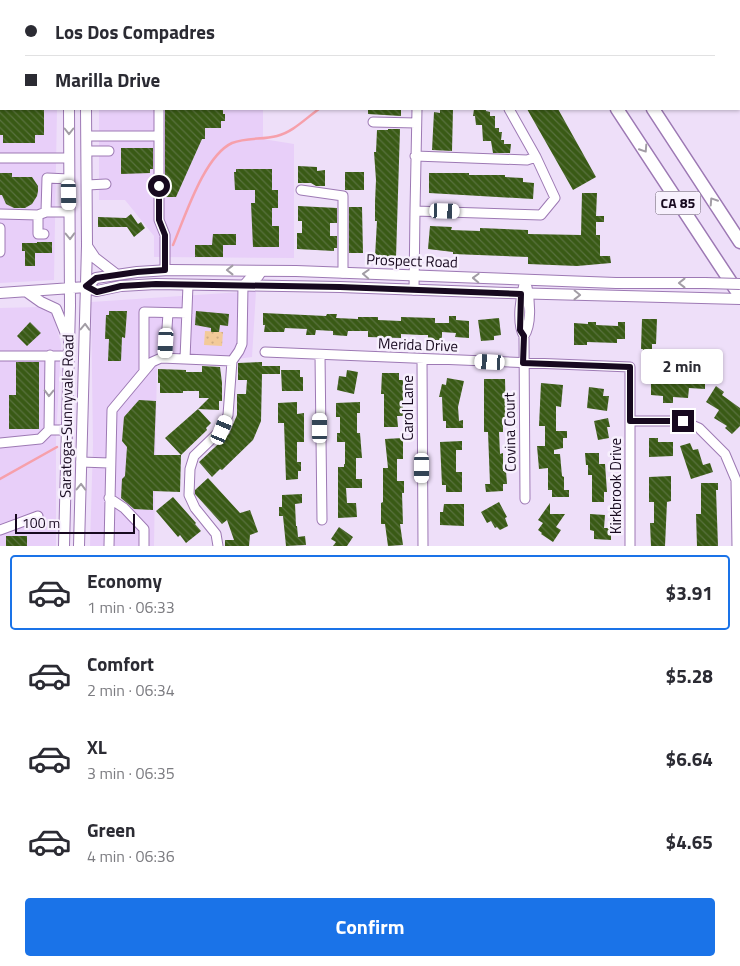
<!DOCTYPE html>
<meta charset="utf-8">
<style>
body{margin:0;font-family:"Titillium Web",sans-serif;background:#f2f2f3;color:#2b2b33;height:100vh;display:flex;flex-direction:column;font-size:19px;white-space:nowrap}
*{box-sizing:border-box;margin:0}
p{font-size:16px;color:#7c7c81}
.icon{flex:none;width:28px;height:28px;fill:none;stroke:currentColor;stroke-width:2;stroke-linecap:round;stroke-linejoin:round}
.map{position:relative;height:546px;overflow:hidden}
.side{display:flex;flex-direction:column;background:#fff;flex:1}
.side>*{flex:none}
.guide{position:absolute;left:0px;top:0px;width:740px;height:110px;box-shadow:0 1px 4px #0004;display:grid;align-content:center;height:110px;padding:0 25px;background:#fff}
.scale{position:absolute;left:15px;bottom:12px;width:120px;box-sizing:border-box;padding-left:5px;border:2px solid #17091f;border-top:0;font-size:14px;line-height:18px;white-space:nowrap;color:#17091f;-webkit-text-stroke:4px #f7f0fd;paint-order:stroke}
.end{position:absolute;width:22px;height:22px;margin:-11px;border:6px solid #17091f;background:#fff;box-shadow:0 0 0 2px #fff}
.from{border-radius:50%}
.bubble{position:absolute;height:35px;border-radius:5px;background:#fff;box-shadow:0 1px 4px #0004;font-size:16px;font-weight:700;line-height:35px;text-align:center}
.car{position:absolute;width:15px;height:30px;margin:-15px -8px;border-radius:6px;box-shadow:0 0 4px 1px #0007;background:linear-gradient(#fff 24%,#345 0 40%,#fff 0 76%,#345 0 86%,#fff 0)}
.guide b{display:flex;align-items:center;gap:18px;height:48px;font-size:19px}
.guide b+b{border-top:1px solid #e1e1e2}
.guide i{width:12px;height:12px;background:#2b2b33}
ul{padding:9px 0 0;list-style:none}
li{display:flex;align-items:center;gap:15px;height:75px;margin:0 10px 8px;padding:0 15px;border:2px solid transparent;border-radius:5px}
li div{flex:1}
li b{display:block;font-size:19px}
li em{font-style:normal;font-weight:700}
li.on{border-color:#1a73e8}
li>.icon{width:45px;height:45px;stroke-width:1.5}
.cta{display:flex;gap:10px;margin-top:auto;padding:10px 25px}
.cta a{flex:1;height:58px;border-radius:5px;background:#1a73e8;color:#fff;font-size:20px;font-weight:700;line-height:58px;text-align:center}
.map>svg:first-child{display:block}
.built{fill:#e8cff9}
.grass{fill:url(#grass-dots)}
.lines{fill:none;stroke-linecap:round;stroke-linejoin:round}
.stream{stroke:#f6a0ab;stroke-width:2.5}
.building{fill:url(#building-back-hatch)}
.minor-casing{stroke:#9d79b4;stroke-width:11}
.major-casing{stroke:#9d79b4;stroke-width:12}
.highway-casing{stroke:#9d79b4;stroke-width:15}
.minor{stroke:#fff;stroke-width:9}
.major{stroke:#fff;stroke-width:10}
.highway{stroke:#fff;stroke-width:12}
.major-bridge-casing{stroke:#9d79b4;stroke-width:12;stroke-linecap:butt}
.major-bridge{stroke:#fff;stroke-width:10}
.oneway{stroke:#a29da5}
.route{stroke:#17091f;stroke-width:6}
.labels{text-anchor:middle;stroke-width:5;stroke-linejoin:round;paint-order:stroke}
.shield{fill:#f7f0fd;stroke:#5a4e62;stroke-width:1}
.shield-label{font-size:14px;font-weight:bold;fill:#17091f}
.street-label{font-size:15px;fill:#17091f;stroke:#f7f0fd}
</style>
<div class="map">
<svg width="740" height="546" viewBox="0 0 740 546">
<defs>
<pattern id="grass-dots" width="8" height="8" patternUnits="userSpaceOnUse" patternTransform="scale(1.25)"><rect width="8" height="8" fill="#f3ca99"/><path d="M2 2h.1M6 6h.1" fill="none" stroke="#d0ac83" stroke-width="1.8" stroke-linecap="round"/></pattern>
<pattern id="building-back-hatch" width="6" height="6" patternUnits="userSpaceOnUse" patternTransform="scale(1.25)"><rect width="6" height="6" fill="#395a15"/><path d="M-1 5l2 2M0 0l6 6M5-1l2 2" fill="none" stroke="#59713f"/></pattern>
</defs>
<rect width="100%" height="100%" fill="#eedff9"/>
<path class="built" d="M0,0H60L1,1V109H57L54,280L0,283Z
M99,109H263V139L294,144V258L154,257V236L125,200H99Z
M256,291L252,357L237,359L157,362L154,546H90L93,445L91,302Z
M40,307L53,314L61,344L56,439V546H0V308Z"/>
<path class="grass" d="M205,331L223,332L222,346L204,345Z"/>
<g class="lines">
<path class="stream" d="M397,1V0
M173,245C185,217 204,156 232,143C247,137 262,140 277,136C293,132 306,118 319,109
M0,479L57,447"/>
</g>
<path class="building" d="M0,109H44V135H35V143H3V135H0Z
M165,109H223V114H225V121H221V128H205V139H202L176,197H165Z
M368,109H401V116L368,114Z
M440,109H453L452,151L432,150L434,112L440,113Z
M474,109H486V111L490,112V116H495V128H499V132H502L501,140H504V144H511L510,153H493L491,141H483L482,125H476L475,116H473Z
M527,109H558L596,177L573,190Z
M388,129H400L396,258L375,257L377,221H375V202L376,180L374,152H376L377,130H388Z
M121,148H153V169H150V173L121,174Z
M298,166L317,167V171L325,170V186H316L311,183H298Z
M236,169H272V190H278V208H272V226H279V247H253L251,203H255V190H235L234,172H236Z
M345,172H364V190H345Z
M0,173H12V177H32L38,186V191L37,196L32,204L25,208H14L6,204L2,195H0Z
M429,173H469V175H505V177L523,178V182L534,183L533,199L429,193Z
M582,193H597L596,216H604V222H596V235H600V256H610L611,263L577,266L528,264V257L453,254V252L428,249L430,226L452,227L451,230L480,231V228L528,230V234L581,235Z
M298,206L337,208V223H330V236H337V248H334V251L297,249V233H302V221H298Z
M349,207H362L363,253H349Z
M131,214L138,224L141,222L145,228L134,237L127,227H98V217L126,218Z
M213,234H236V245H223V257H195V245H212Z
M37,242H52V253H35V266H25V251H22V243H37Z
M109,311H127L125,338L122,337L121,361H108L109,339H105L106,315H109Z
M196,311L229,314L228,326L220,325L219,332H211V328L195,325Z
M263,313L326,316L327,314H337L336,318L358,319V317H378V320L401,321V317L435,318V323H449V316H456V320L469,321V338L455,337L456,333L442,332V340H428V335H421L401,334V338L368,337V331H348L347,336L333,335V331L316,330L315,335H306L307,329L285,328L284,332H264L265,325H263Z
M499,318L501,335L494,336V340L481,341L478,320Z
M642,319H657L656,344H652V358H642L643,349H641Z
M30,322L41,333L27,346L17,336Z
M588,322H596V325L618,326V322H625V339H617V343L587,342V345H574V323L588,324Z
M16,362H39V429H9V395H16Z
M262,362V366H280V374H262L261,421L253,440L222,470L220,469L212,477L199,462L229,434L237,415V394H246L247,380H238V363Z
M202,366L220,367L222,383V401H219V410L198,409L209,398H199V391H183V393H160V383H158V369L186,370V372H202Z
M281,370H300V377H303V391H282Z
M347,370L358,372L354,394L337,390L339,376L346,377Z
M697,370H705V389L689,388L688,398L673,397V403H663V396L651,395V375L681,376V373H696Z
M382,373H399V380H403V416H397L398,427H384V394H381Z
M447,378L464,381L458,407L459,421L463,420V428H446V421H443L442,397H439L442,384L446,385Z
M484,379H505L506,420H503V432H499L500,454L503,453V471H506L507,484H503V491L486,492L485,484H490L488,432H484Z
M541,383L563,385L561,407L556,406V431H567V438H563V448L554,450V454H560L562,476L564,477V490H569V497H552V490H548V468L539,469L537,446H545V426H539Z
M716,386L724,392L722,395L740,408V426L732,434L725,428L727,426L714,418L719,410L706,402Z
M589,387L604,389L603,396H609L607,411L587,408Z
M139,400L156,401L154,455H181L180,492L153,491V510L134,509L121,498L122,479L125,476L127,447L122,441L124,417Z
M297,402V414L304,413V442H297V462H301V471H298V479L286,480L284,423H278V403Z
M360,402V413H357V433H360L362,458H356V479H362V488H346L347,503H356L357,517L338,518V467H344V464H345V442H337V433H340V417H336V403Z
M198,409L211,423L206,428L207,430L181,455L165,438Z
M608,418L610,427H607L609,438L598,440L594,421Z
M403,438V459H397V481H404V493H402L403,524H400L403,545L388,546L385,524H381V503L383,502V468H388L385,439Z
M649,438H658V442H673V456L649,457Z
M462,441V450H456V472H462V492H446V485H442L440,442Z
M690,443L693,450L698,449L703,465L710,463L713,472L691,479L680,446Z
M585,453H599V464H605L607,492H604V502H592V475H588V465H586Z
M671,476V501L667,502L665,546H651L650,523H654V502H649V477Z
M208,478L240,513L250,510L258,532L250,535L249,546H225V540H234L227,520L222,524L195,494V490Z
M701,483H718V490H716L718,546H697L696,514H701Z
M302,494V503L295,504L296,526H297L298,537L305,536L306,545L286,546L283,516H279V507H282V495Z
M173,497L196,523L195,524L201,531L186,543L180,535L178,537L156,511Z
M499,502L507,517L505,518L508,526L500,530L497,527L495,528L491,521L487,523L481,512Z
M550,503V514H565L556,527L561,530L553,542L541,534L542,533L538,530L543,523L538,520Z
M444,504H464V526L440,525V512H443Z
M590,514L605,515L604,528H611V540L594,539V531L590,530Z
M339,527L353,537L347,546H333L336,542L331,539Z
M6,536H27V546H6Z"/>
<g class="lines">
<defs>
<path id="minor" d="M289,0V1
M458,0V1
M687,0L688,1
M31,1V0
M179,1V0
M209,1V0
M481,1V0
M739,61H740
M159,109V220L165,235V270
M417,109L415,211L541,215L555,198L536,157L509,109
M373,122L416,123
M87,136H159
M87,151H109
M415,156L527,160L536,157
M0,158H69
M87,185L106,184
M301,190L343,196V273
M46,212L47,178L69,179
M0,214L38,215L46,212H69
M38,215V234H44
M0,228V252
M414,290L415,211
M524,336C532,325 530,300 527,287
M265,352L630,367V546
M320,355L322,520
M0,356H68
M165,358L168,313
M185,359L188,285
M422,359L423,546
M144,371V312L187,313
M630,421H683L699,428L725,454L736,480L737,546
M49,430L50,355
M0,443L40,439L49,430H66
M81,462L109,463
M109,498L124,508L144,529V546
M525,499L524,336C516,323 521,294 525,280
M0,530L38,516
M109,546L112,410L152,362L161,358L232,361
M218,546L216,534L195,508L189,495L190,469L194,456L222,429L228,415L232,361L239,351L242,344L243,286L250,278L258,277L262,271"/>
<path id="major" d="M69,0V1
M79,0V1
M87,1V0
M87,246L95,258L117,275
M86,287L96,278L137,272L169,270L296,271L616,283H705
M27,292L41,302L56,309L66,334
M0,293L86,287L97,291L121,286L156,284L340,287L507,293L740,299
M64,546L70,306L69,109
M79,546L87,246L86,109"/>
<path id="highway" d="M545,0L546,1
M581,0L582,1
M594,0L595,1
M617,109L740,296
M653,109L740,242"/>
</defs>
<use href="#minor" class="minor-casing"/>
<use href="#major" class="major-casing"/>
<use href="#highway" class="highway-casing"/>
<use href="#minor" class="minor"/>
<use href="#major" class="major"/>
<use href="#highway" class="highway"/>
<defs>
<path id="major-bridge" d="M705,283L740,284"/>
</defs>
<use href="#major-bridge" class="major-bridge-casing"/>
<use href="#major-bridge" class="major-bridge"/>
</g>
<defs><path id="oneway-chevron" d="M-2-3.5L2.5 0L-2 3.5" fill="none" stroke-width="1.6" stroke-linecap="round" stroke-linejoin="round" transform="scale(1.25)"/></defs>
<g class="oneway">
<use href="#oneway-chevron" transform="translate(69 131) rotate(90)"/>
<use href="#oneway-chevron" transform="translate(644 149) rotate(57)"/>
<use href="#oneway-chevron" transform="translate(713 201) rotate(-123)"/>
<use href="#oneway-chevron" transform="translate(70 236) rotate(89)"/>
<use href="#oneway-chevron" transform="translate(230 270) rotate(-180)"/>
<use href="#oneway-chevron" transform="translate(366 274) rotate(-177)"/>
<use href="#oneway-chevron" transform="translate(476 278) rotate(-178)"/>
<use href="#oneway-chevron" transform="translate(682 283) rotate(180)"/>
<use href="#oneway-chevron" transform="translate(577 295) rotate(1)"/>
<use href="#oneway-chevron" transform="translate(85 327) rotate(-88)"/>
<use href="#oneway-chevron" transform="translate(49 393) rotate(91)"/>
<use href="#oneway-chevron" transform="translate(81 487) rotate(-89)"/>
</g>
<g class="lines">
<path class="route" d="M159,186V220L165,235V270L137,272L96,278L86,286L97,292L121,286L156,284L340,287L521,294L520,330L524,336L523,363L630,367V421H683"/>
</g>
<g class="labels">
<rect class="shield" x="655.5" y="191.5" width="45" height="23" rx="4"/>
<g class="shield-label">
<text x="678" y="208">CA 85</text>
</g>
<g class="street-label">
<text transform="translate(412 261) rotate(2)" y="5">Prospect Road</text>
<text transform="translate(418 345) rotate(2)" y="5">Merida Drive</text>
<text transform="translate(408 408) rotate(-90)" y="5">Carol Lane</text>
<text transform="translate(67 416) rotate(-89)" y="5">Saratoga-Sunnyvale Road</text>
<text transform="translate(510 432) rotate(-91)" y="5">Covina Court</text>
<text transform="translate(616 486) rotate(-90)" y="5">Kirkbrook Drive</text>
</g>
</g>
</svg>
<div class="scale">100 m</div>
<i class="end from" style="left:159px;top:186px"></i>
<i class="end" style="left:683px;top:421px"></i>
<div class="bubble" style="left:641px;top:349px;width:82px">2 min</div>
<i class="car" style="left:69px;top:195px;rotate:179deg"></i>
<i class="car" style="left:445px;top:211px;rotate:92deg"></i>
<i class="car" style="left:166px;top:343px;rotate:183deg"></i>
<i class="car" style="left:490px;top:362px;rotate:273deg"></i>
<i class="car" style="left:320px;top:428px;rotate:0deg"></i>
<i class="car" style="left:222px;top:430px;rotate:23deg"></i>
<i class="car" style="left:422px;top:468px;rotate:180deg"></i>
<div class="guide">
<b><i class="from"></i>Los Dos Compadres</b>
<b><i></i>Marilla Drive</b>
</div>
</div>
<section class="side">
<ul>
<li class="on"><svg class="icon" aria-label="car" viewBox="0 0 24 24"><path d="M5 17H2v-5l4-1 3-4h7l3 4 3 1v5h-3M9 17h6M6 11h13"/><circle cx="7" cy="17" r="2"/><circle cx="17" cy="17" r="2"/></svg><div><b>Economy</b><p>1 min · 06:33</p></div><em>$3.91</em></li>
<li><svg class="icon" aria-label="car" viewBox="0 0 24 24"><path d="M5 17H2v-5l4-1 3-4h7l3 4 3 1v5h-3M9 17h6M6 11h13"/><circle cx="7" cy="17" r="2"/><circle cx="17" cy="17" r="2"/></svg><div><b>Comfort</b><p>2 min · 06:34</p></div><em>$5.28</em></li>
<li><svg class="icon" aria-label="car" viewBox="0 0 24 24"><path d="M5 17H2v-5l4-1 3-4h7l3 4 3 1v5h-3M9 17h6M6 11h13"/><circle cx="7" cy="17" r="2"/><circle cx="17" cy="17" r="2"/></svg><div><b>XL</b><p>3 min · 06:35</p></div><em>$6.64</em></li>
<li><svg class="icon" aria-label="car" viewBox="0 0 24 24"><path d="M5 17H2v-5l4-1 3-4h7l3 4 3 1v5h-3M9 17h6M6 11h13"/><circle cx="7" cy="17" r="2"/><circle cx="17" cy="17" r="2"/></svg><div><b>Green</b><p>4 min · 06:36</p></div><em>$4.65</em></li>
</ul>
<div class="cta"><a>Confirm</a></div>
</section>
